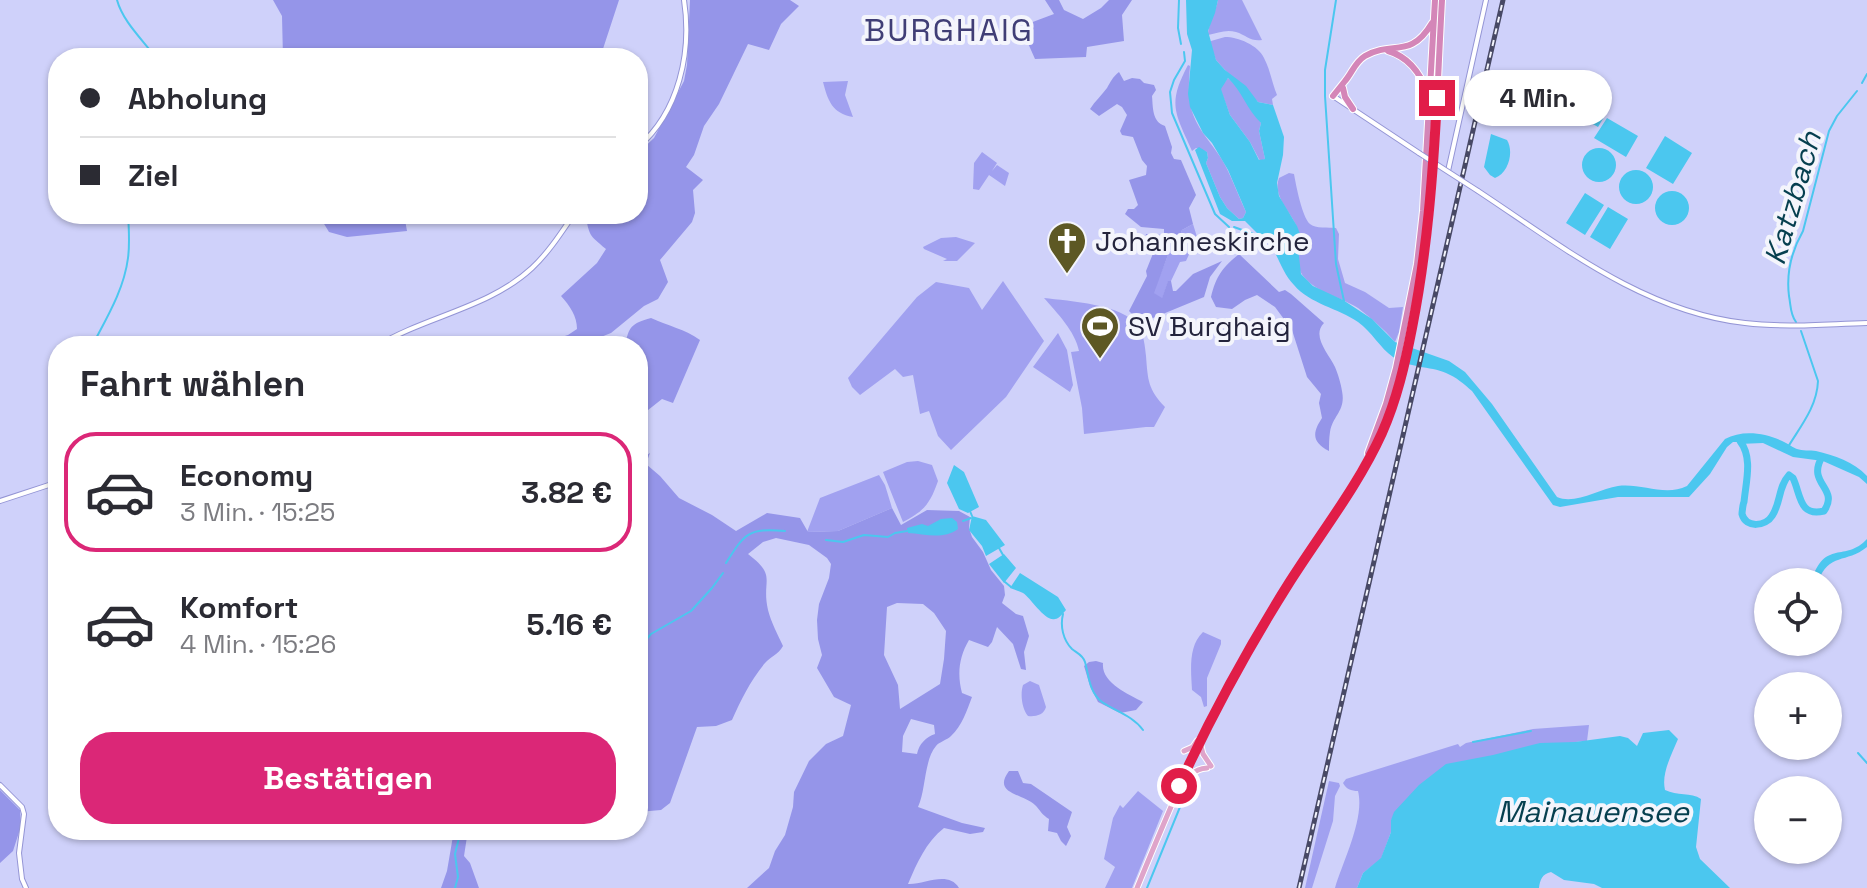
<!DOCTYPE html>
<html lang="de">
<meta charset="utf-8">
<style>
body{margin:0;font-family:"Space Grotesk",sans-serif;background:#f2f2f3;color:#2b2b33;height:100vh;display:flex;flex-direction:column;font-size:30px;white-space:nowrap}
*{box-sizing:border-box;margin:0}
p{font-size:26px;color:#7c7c81}
.icon{flex:none;width:44px;height:44px;fill:none;stroke:currentColor;stroke-width:2;stroke-linecap:round;stroke-linejoin:round}
.map{position:relative;flex:1;overflow:hidden}
.panel{position:absolute;left:48px;top:336px;width:600px;height:504px;display:flex;flex-direction:column;background:#fff;border-radius:32px;box-shadow:0 2px 6px #0004}
.panel>*{flex:none}
.top-card{position:absolute;left:48px;top:48px;width:600px;height:176px;border-radius:32px;box-shadow:0 2px 6px #0004;display:grid;align-content:center;height:176px;padding:0 32px;background:#fff}
.fabs{position:absolute;left:1754px;top:568px;display:grid;gap:16px}
.fabs a{display:grid;place-items:center;width:88px;height:88px;border-radius:50%;background:#fff;box-shadow:0 2px 6px #0004;font-size:40px}
.end{position:absolute;width:36px;height:36px;margin:-18px;border:10px solid #e11d48;background:#fff;box-shadow:0 0 0 4px #fff}
.from{border-radius:50%}
.bubble{position:absolute;height:56px;border-radius:28px;background:#fff;box-shadow:0 2px 6px #0004;font-size:26px;font-weight:800;line-height:56px;text-align:center}
.top-card b{display:flex;align-items:center;gap:28px;height:76px;font-size:30px}
.top-card b+b{border-top:2px solid #e1e1e2}
.top-card i{width:20px;height:20px;background:#2b2b33}
ul{padding:0;list-style:none}
li{display:flex;align-items:center;gap:24px;height:120px;margin:0 16px 12px;padding:0 16px;border:4px solid transparent;border-radius:32px}
li div{flex:1}
li b{display:block;font-size:30px}
li em{font-style:normal;font-weight:800}
li.current{border-color:#db2777}
li>.icon{width:72px;height:72px;stroke-width:1.5}
h2{padding:0 32px;font-size:36px;line-height:96px}
.action{display:flex;gap:16px;margin-top:auto;padding:16px 32px}
.action a{flex:1;height:92px;border-radius:32px;background:#db2777;color:#fff;font-size:32px;font-weight:800;line-height:92px;text-align:center}
.map>svg:first-child{display:block}
.green{fill:#a1a1f0}
.forest{fill:#9595e9;fill-rule:evenodd}
.water{fill:#4bc7ef;fill-rule:evenodd}
.lines{fill:none;stroke-linecap:round;stroke-linejoin:round}
.stream{stroke:#4bc7ef;stroke-width:2}
.river{stroke:#4bc7ef;stroke-width:7}
.tertiary-casing{stroke:#9495d5;stroke-width:6}
.secondary-casing{stroke:#9495d5;stroke-width:6}
.primary-casing{stroke:#fff;stroke-width:7}
.trunk-casing{stroke:#fff;stroke-width:8}
.tertiary{stroke:#fff;stroke-width:4}
.secondary{stroke:#fff;stroke-width:4}
.primary{stroke:#dfa4ca;stroke-width:5}
.trunk{stroke:#d486b8;stroke-width:6}
.rail-casing{stroke:#484965;stroke-width:5}
.rail{stroke:#f4f5fc;stroke-width:2;stroke-dasharray:6;stroke-linecap:butt}
.secondary-bridge-casing{stroke:#9495d5;stroke-width:6;stroke-linecap:butt}
.secondary-bridge{stroke:#fff;stroke-width:4}
.route{stroke:#e11d48;stroke-width:10}
.labels{text-anchor:middle;stroke-width:8;stroke-linejoin:round;paint-order:stroke}
.poi-label{font-size:28px;fill:#24243d;stroke:#f4f5fc;text-anchor:start}
.water-label{font-size:30px;font-style:italic;fill:#063f4f;stroke:#f4f5fc}
.quarter-label{font-size:32px;letter-spacing:2px;fill:#403e76;stroke:#f4f5fc}
</style>
<div class="map">
<svg width="1867" height="888" viewBox="0 0 1867 888">
<rect width="100%" height="100%" fill="#cfd1fa"/>
<path class="green" d="M1218,0H1242L1262,40C1251,42 1246,35 1236,32C1226,29 1218,33 1208,35C1208,24 1216,11 1218,0Z
M1225,37C1238,37 1258,45 1264,58C1270,69 1272,83 1277,95L1272,99L1273,105L1258,102L1225,70L1216,60L1210,44L1211,41Z
M1188,65L1190,66C1188,93 1187,110 1203,133C1212,146 1222,157 1228,171C1234,184 1240,199 1246,212L1243,218L1239,219L1227,208L1220,197L1206,163L1208,158L1207,152L1196,148L1192,151C1175,112 1167,105 1188,65Z
M1228,78L1237,86L1261,123L1259,131L1265,159L1260,161L1250,142L1230,115L1220,88Z
M848,81L845,95L853,117C832,113 828,101 823,82Z
M982,152L997,163L992,171L997,165L1009,173L1005,186L989,175L979,190L973,189L974,163Z
M1289,173L1294,174C1296,185 1302,217 1310,224C1315,229 1329,227 1336,228L1339,234L1338,259L1345,283L1365,292L1389,308L1403,307L1399,332L1395,342C1384,329 1371,318 1358,308C1341,297 1317,293 1304,277C1291,262 1304,239 1295,223C1287,208 1273,195 1279,178Z
M1193,224L1197,237L1186,261L1180,262L1171,281L1168,282L1162,299L1153,293L1168,255L1176,246L1182,230Z
M956,237L975,243L957,261H943L947,259L924,249L923,247L941,238Z
M1003,281L1044,341L1006,397L951,450L938,436L929,411L920,414L913,375L903,377L895,369L860,395L852,387L848,378L917,297L936,282L969,288L982,310Z
M1044,298C1069,301 1123,304 1138,326C1144,334 1145,347 1146,356C1148,381 1148,389 1165,407L1154,427H1146L1084,434L1082,408L1071,352L1079,351C1075,331 1057,313 1044,298Z
M1058,333L1067,350L1073,385L1070,392L1033,367Z
M918,461L932,465L938,481C930,504 924,511 903,522L883,472L907,462Z
M879,475L885,485L892,508L838,531L807,532L820,498Z
M1203,632L1221,640V644L1207,678V706L1204,707L1201,697L1192,690C1191,671 1188,646 1203,632Z
M1030,681L1039,685L1046,707C1044,715 1035,717 1028,716C1022,709 1020,694 1023,685Z
M1589,725L1587,741L1575,742L1391,820V832L1381,859L1363,873L1357,888H1335C1343,861 1365,818 1358,791C1351,791 1346,789 1343,783L1346,779L1458,744L1460,747L1466,743L1533,729Z
M1329,781L1339,783L1340,786L1335,796L1333,821L1312,888H1305Z
M1138,791L1163,811L1132,888H1105L1115,867L1104,859L1113,818L1120,805L1123,808Z"/>
<path class="forest" d="M273,0H619L600,58H283L282,16Z
M690,0H790L799,6L781,24L769,50L748,44L719,104L704,126L694,155L686,167L703,180L693,190L695,213L692,222L660,260L668,282L658,299L644,306L611,333L578,346H533L568,335L577,329C577,316 570,306 561,296L597,263L606,249C588,234 590,236 585,214H638V153L654,138L684,81L687,65Z
M1045,0H1059L1064,10L1083,19L1101,8L1109,0H1132L1122,15L1124,41L1087,47L1086,57L1035,59L1027,41L1030,23L1054,14Z
M1119,72L1124,81L1132,78L1140,79L1144,83L1154,85L1156,90L1152,96C1153,107 1152,122 1165,126L1172,147L1171,153L1174,159L1181,160L1196,195L1189,208L1193,224L1182,230L1176,246L1168,255L1154,293L1162,298L1168,281H1171L1173,291H1176L1193,274L1222,261L1210,277L1204,297L1141,323L1129,311L1147,276L1146,271L1154,251L1144,246L1146,234L1164,235V229L1141,227L1125,214L1128,209H1134L1138,205L1129,180L1146,175L1147,166L1142,160L1133,137L1122,135L1120,131L1127,115L1122,107L1117,104L1099,116L1090,109C1095,101 1102,95 1107,88C1111,81 1112,78 1119,72Z
M318,214H404L407,231L347,237L329,232Z
M1239,254L1279,292L1285,290L1291,294L1324,323C1311,336 1329,354 1335,367C1338,374 1341,384 1342,391C1346,411 1333,415 1330,432C1329,438 1329,445 1329,451C1312,442 1312,433 1322,418L1319,403L1321,394L1307,377L1292,330L1275,307L1257,295L1245,300L1232,309L1216,307L1211,297C1216,276 1223,267 1239,254Z
M651,318C668,326 685,329 700,340L673,403L662,399L638,418V346H625C629,326 631,324 651,318Z
M650,453L646,464L660,476L679,498L712,515L736,531L767,513L800,518L808,532L838,531L892,508L901,525L927,510L959,511L970,517L969,528L972,537L983,552L991,570L1004,586L1005,595L1002,603L1016,614L1023,616L1029,636L1024,652L1026,670L1021,669L1013,644L997,627L992,642L988,647L969,640C959,657 957,674 962,693L972,697C967,710 962,726 951,736C947,740 939,742 936,746C924,760 926,790 918,807L962,823L985,828L983,832L970,834L944,828C926,842 917,863 908,884C924,885 948,870 959,888H747L769,868L775,851L785,835L793,807L794,792L809,761L826,744L843,736L851,705L834,697L817,668L822,655L818,639L817,620L819,604L829,578L831,564L827,558L809,545L776,538L763,542L748,554C778,577 761,579 768,610C771,622 778,635 783,646C778,655 771,656 765,663C750,681 741,700 732,720L716,726L697,727L670,803L661,810L638,812V460ZM897,603L923,604L934,613L946,631L944,659L940,684L900,709L898,685L884,655L887,607ZM911,719L934,725L935,734C926,737 919,744 917,754L902,752L903,736Z
M1096,661L1103,663C1101,683 1128,694 1143,702L1136,710L1120,713L1098,702L1090,686L1084,666L1089,662Z
M1009,771H1018L1023,783L1031,784L1072,812L1067,827L1071,836L1066,846L1061,841L1057,833L1048,831L1049,819C1042,815 1040,810 1035,805C1022,793 992,794 1009,771Z
M0,790L20,810L21,826L13,851L0,863Z
M454,830H468L464,856L470,863L479,888H441L447,871Z"/>
<path class="water" d="M1186,0H1218L1215,13L1208,31L1216,60L1225,70L1246,86L1258,102L1273,105L1284,137L1283,155L1277,183L1279,196L1297,226L1300,234L1298,248L1301,274L1313,286L1343,300L1372,319L1395,342L1449,361L1465,372L1492,404L1557,497C1575,505 1599,489 1618,486C1642,483 1665,497 1687,486L1725,439C1743,429 1768,433 1786,443C1788,444 1794,448 1797,449C1802,451 1810,450 1816,451C1834,455 1854,462 1867,476V484L1859,477L1823,461L1793,457L1763,443L1739,444L1737,442H1733L1727,447L1710,474L1689,497H1618L1560,507L1553,505L1472,391C1464,384 1456,377 1446,373C1430,366 1408,368 1393,357C1380,348 1372,332 1358,322C1338,308 1310,304 1294,285C1285,276 1281,264 1275,253L1280,249L1270,238L1258,234L1245,221H1232L1220,214L1195,150L1199,147L1207,152L1208,158L1206,163L1220,197L1227,208L1239,219L1243,218L1246,212L1228,170L1212,143L1203,133L1190,107L1188,94L1192,50L1187,34ZM1228,78C1242,91 1247,110 1261,123L1259,131L1265,159L1259,160L1250,142L1230,115L1221,89Z
M1567,89L1607,112L1598,127L1558,104Z
M1607,118L1638,136L1626,157L1594,138Z
M1491,134L1507,140C1514,151 1509,173 1495,178L1490,175L1484,167Z
M1665,136L1692,153L1673,184L1646,168Z
M1582 165a17 17 0 1 1 34 0a17 17 0 1 1-34 0Z
M1619 187a17 17 0 1 1 34 0a17 17 0 1 1-34 0Z
M1655 208a17 17 0 1 1 34 0a17 17 0 1 1-34 0Z
M1585,193L1604,205L1585,235L1566,223Z
M1608,207L1628,219L1610,249L1590,237Z
M954,465L964,472L979,507L968,513L959,509L947,483Z
M972,516L986,520L1005,545L986,556L982,546L969,530Z
M952,518L957,522L958,529C943,540 925,534 908,533L907,528L922,524L928,526L941,519Z
M1867,539V547C1846,564 1829,552 1818,582H1811C1825,538 1845,563 1867,539Z
M1004,554L1016,568L1004,583L989,564Z
M1020,573L1058,597L1066,610C1064,612 1059,619 1055,619C1045,622 1031,598 1023,593C1019,591 1015,590 1010,588Z
M1669,730L1678,739C1672,754 1661,773 1665,790C1677,796 1691,792 1701,799L1696,847L1700,859L1730,888H1602L1594,884L1564,880L1551,872C1542,874 1540,880 1539,888H1357L1363,873L1381,858L1391,832V820L1394,812L1419,785L1446,764L1493,755L1540,743L1575,742L1620,736L1628,738L1637,746L1643,733Z"/>
<g class="lines">
<path class="stream" d="M117,0C123,22 143,40 156,58
M1179,0L1178,28L1181,44
M1336,0L1325,70V96L1336,264L1344,301
M1184,52L1185,61L1174,80L1170,92L1172,113L1215,214L1229,227
M1862,83L1867,74
M1234,227L1256,235
M1796,322C1790,314 1791,306 1789,296C1786,272 1791,252 1803,231L1829,131L1837,116L1857,91
M92,346C106,319 124,290 128,258C130,244 129,229 128,214
M1788,447C1800,427 1817,407 1818,381L1801,331
M970,511L972,516
M963,521L971,518
M826,540L843,542L864,535L888,537L895,533L907,531
M999,548L1003,555
M726,563C745,533 748,528 785,531
M1005,582L1011,587
M1063,614C1060,626 1063,640 1072,649C1077,653 1083,655 1085,662C1089,676 1089,692 1102,702C1115,711 1133,716 1143,730
M638,649L651,634L691,611L712,588L723,573
M1473,742L1531,731
M1858,753L1867,763
M455,888L458,877L455,854L461,830
M1147,888L1191,780"/>
<path class="river" d="M1740,441C1753,458 1746,481 1744,502C1743,503 1742,513 1742,514C1746,529 1766,526 1772,516C1781,503 1778,487 1789,475L1793,478C1801,495 1799,517 1824,511C1840,488 1806,484 1822,457"/>
<defs>
<path id="tertiary" d="M638,147C679,112 692,52 684,0
M377,346C426,316 489,308 532,268C549,252 561,233 574,214
M0,501L58,482
M0,785L22,807L24,814L19,853L22,879L26,888"/>
<path id="secondary" d="M1333,96L1419,153
M1448,171L1486,0
M1478,191C1560,245 1644,312 1745,323C1786,328 1826,324 1867,323"/>
<path id="primary" d="M1200,742L1203,754L1211,766
M1184,751L1193,747L1197,741
M1178,797C1186,783 1189,769 1207,768
M1137,888C1169,810 1201,733 1243,660C1277,600 1317,543 1354,483"/>
<path id="trunk" d="M1388,51C1409,57 1421,74 1428,94
M1343,88L1345,97L1353,109
M1333,96C1337,91 1341,86 1345,81C1352,73 1355,62 1365,56C1393,40 1410,60 1432,23
M1368,453L1386,404L1396,368L1417,264L1423,211L1435,0
M1354,483C1363,468 1373,452 1381,435C1398,398 1406,358 1414,318C1435,213 1436,106 1442,0"/>
</defs>
<use href="#tertiary" class="tertiary-casing"/>
<use href="#secondary" class="secondary-casing"/>
<use href="#primary" class="primary-casing"/>
<use href="#trunk" class="trunk-casing"/>
<use href="#tertiary" class="tertiary"/>
<use href="#secondary" class="secondary"/>
<use href="#primary" class="primary"/>
<use href="#trunk" class="trunk"/>
<defs>
<path id="rail" d="M1299,888L1503,0"/>
</defs>
<use href="#rail" class="rail-casing"/>
<use href="#rail" class="rail"/>
<defs>
<path id="secondary-bridge" d="M1419,153L1478,191"/>
</defs>
<use href="#secondary-bridge" class="secondary-bridge-casing"/>
<use href="#secondary-bridge" class="secondary-bridge"/>
</g>
<g class="lines">
<path class="route" d="M1179,786C1211,716 1248,648 1289,583C1320,534 1358,486 1382,433C1397,399 1405,364 1412,328C1427,252 1433,176 1437,98"/>
</g>
<defs>
<symbol id="church-pin" viewBox="-11 -11 22 30"><path d="M0 17L-7.5 6A9.5 9.5 0 1 1 7.5 6Z" fill="#5d5824" stroke="#f4f5fc"/><path d="M-1.2-6h2.4v3.5h3.3v2.4h-3.3V6h-2.4V-.1h-3.3v-2.4h3.3Z" fill="#fff"/></symbol>
<symbol id="stadium-pin" viewBox="-11 -11 22 30"><path d="M0 17L-7.5 6A9.5 9.5 0 1 1 7.5 6Z" fill="#5d5824" stroke="#f4f5fc"/><path d="M0-5a6.5 5 0 1 0 0 10a6.5 5 0 1 0 0-10ZM-3.5-1.8h7v3.6h-7Z" fill="#fff"/></symbol>
</defs>
<g fill-rule="evenodd">
<use href="#church-pin" x="1045" y="219" width="44" height="60"/>
<use href="#stadium-pin" x="1078" y="304" width="44" height="60"/>
</g>
<g class="labels">
<g class="poi-label">
<text x="1095" y="251">Johanneskirche</text>
<text x="1128" y="336">SV Burghaig</text>
</g>
<g class="water-label">
<text transform="translate(1793 198) rotate(-74)" y="10">Katzbach</text>
<text x="1593" y="822">Mainauensee</text>
</g>
<g class="quarter-label">
<text x="949" y="41">BURGHAIG</text>
</g>
</g>
</svg>
<div class="fabs">
<a><svg class="icon" aria-label="locate" viewBox="0 0 24 24"><circle cx="12" cy="12" r="6"/><path d="M12 2v4M12 18v4M2 12h4M18 12h4"/></svg></a>
<a>+</a>
<a>−</a>
</div>
<i class="end from" style="left:1179px;top:786px"></i>
<i class="end" style="left:1437px;top:98px"></i>
<div class="bubble" style="left:1464px;top:70px;width:148px">4 Min.</div>
<div class="top-card">
<b><i class="from"></i>Abholung</b>
<b><i></i>Ziel</b>
</div>
<section class="panel">
<h2>Fahrt wählen</h2>
<ul>
<li class="current"><svg class="icon" aria-label="car" viewBox="0 0 24 24"><path d="M5 17H2v-5l4-1 3-4h7l3 4 3 1v5h-3M9 17h6M6 11h13"/><circle cx="7" cy="17" r="2"/><circle cx="17" cy="17" r="2"/></svg><div><b>Economy</b><p>3 Min. · 15:25</p></div><em>3.82 €</em></li>
<li><svg class="icon" aria-label="car" viewBox="0 0 24 24"><path d="M5 17H2v-5l4-1 3-4h7l3 4 3 1v5h-3M9 17h6M6 11h13"/><circle cx="7" cy="17" r="2"/><circle cx="17" cy="17" r="2"/></svg><div><b>Komfort</b><p>4 Min. · 15:26</p></div><em>5.16 €</em></li>
</ul>
<div class="action"><a>Bestätigen</a></div>
</section>
</div>
